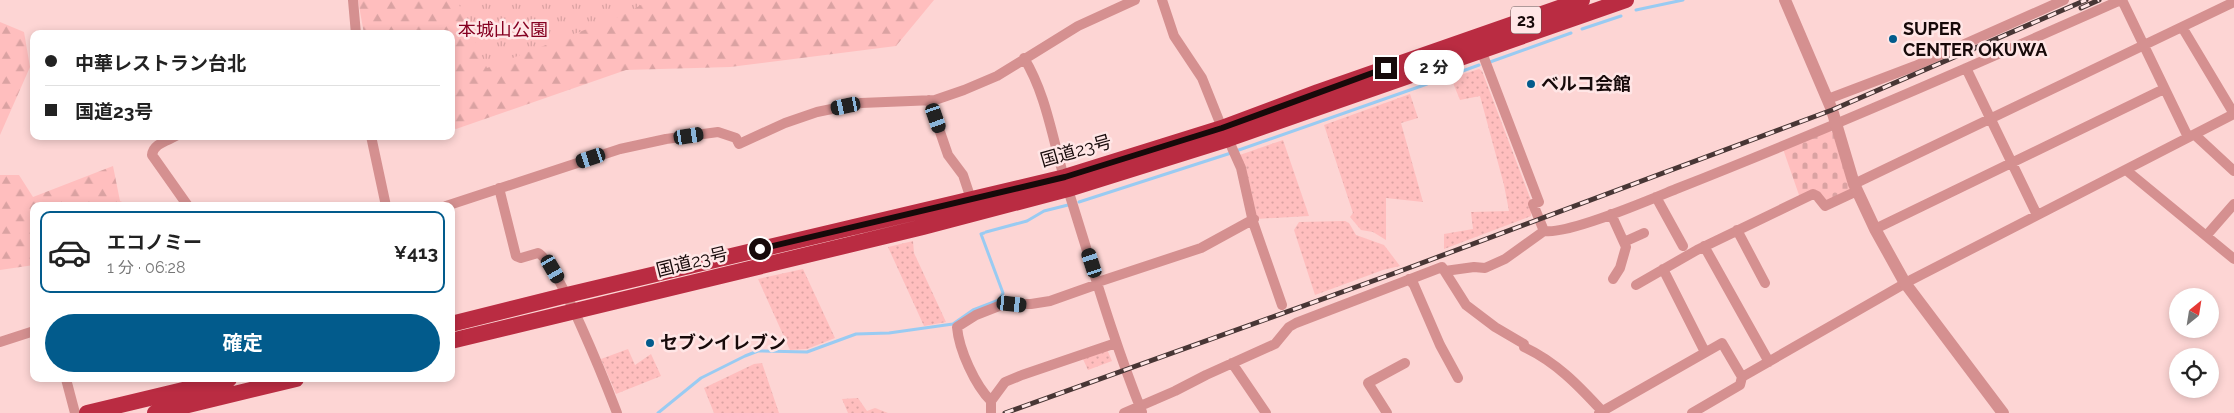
<!DOCTYPE html>
<html lang="ja">
<meta charset="utf-8">
<style>
body{margin:0;font-family:Raleway,"Noto Sans JP",sans-serif;background:#f6f6f6;color:#222;height:100vh;display:flex;flex-direction:column;font-size:19px;white-space:nowrap}
*{box-sizing:border-box;margin:0}
p{font-size:16px;color:#767676}
.icon{flex:none;width:28px;height:28px;fill:none;stroke:currentColor;stroke-width:2;stroke-linecap:round;stroke-linejoin:round}
.map{position:relative;flex:1;overflow:hidden}
.details{position:absolute;left:30px;top:202px;width:425px;height:180px;display:flex;flex-direction:column;background:#fff;border-radius:10px;box-shadow:0 2px 8px #0003}
.details>*{flex:none}
.hud{position:absolute;left:30px;top:30px;width:425px;height:110px;border-radius:10px;box-shadow:0 2px 8px #0003;display:grid;align-content:center;height:110px;padding:0 15px;background:#fff}
.needle{width:32px;rotate:30deg}
.tools{position:absolute;left:2169px;top:288px;display:grid;gap:10px}
.tools a{display:grid;place-items:center;width:50px;height:50px;border-radius:50%;background:#fff;box-shadow:0 2px 8px #0003;font-size:25px}
.end{position:absolute;width:22px;height:22px;margin:-11px;border:6px solid #170a0a;background:#fff;box-shadow:0 0 0 2px #fff}
.from{border-radius:50%}
.bubble{position:absolute;height:35px;border-radius:18px;background:#fff;box-shadow:0 2px 8px #0003;font-size:16px;font-weight:700;line-height:35px;text-align:center}
.car{position:absolute;width:15px;height:30px;margin:-15px -8px;border-radius:6px;box-shadow:0 0 4px 1px #0007;background:linear-gradient(#222 24%,#8ab4d8 0 40%,#222 0 76%,#8ab4d8 0 86%,#222 0)}
.hud b{display:flex;align-items:center;gap:18px;height:48px;font-size:19px}
.hud b+b{border-top:1px solid #e0e0e0}
.hud i{width:12px;height:12px;background:#222}
ul{padding:9px 0 0;list-style:none}
li{display:flex;align-items:center;gap:15px;height:82px;margin:0 10px 8px;padding:0 5px;border:2px solid transparent;border-radius:10px}
li div{flex:1}
li b{display:block;font-size:19px}
li em{font-style:normal;font-weight:700}
li.current{border-color:#025b8c}
li>.icon{width:45px;height:45px;stroke-width:1.5}
.button{display:flex;gap:10px;margin-top:auto;padding:10px 15px}
.button a{flex:1;height:58px;border-radius:30px;background:#025b8c;color:#fff;font-size:20px;font-weight:700;line-height:58px;text-align:center}
.map>svg:first-child{display:block}
.grass{fill:url(#grass-dots)}
.forest{fill:url(#forest-firs)}
.cemetery{fill:url(#cemetery-stones)}
.park{fill:url(#park-tufts)}
.lines{fill:none;stroke-linecap:round;stroke-linejoin:round}
.stream{stroke:#99cbf2;stroke-width:3}
.minor{stroke:#d59090;stroke-width:10}
.tertiary{stroke:#d59090;stroke-width:12}
.trunk{stroke:#ba2c42;stroke-width:16}
.rail-casing{stroke:#483635;stroke-width:5}
.rail{stroke:#ffe6e6;stroke-width:3;stroke-dasharray:9;stroke-linecap:butt}
.route{stroke:#170a0a;stroke-width:6}
.poi-dot{fill:#025b8c;stroke:#ffe6e6;stroke-width:2}
.labels{text-anchor:middle;stroke-width:5;stroke-linejoin:round;paint-order:stroke}
.shield{fill:#ffe6e6;stroke:#5d4c4c;stroke-width:1}
.shield-label{font-size:16px;font-weight:bold;fill:#170a0a}
.poi-label{font-size:18px;font-weight:bold;fill:#170a0a;stroke:#ffe6e6;text-anchor:start}
.park-label{font-size:18px;fill:#850021;stroke:#ffe6e6}
.street-label{font-size:18px;fill:#170a0a;stroke:#ffe6e6}
</style>
<div class="map">
<svg width="2234" height="413" viewBox="0 0 2234 413">
<defs>
<pattern id="grass-dots" width="8" height="8" patternUnits="userSpaceOnUse" patternTransform="scale(1.25)"><rect width="8" height="8" fill="#ffbebe"/><path d="M2 2h.1M6 6h.1" fill="none" stroke="#daa2a2" stroke-width="1.8" stroke-linecap="round"/></pattern>
<pattern id="forest-firs" width="22" height="20" patternUnits="userSpaceOnUse" patternTransform="scale(1.25)"><rect width="22" height="20" fill="#ffbebe"/><path d="M5 1l3.5 6h-7zM16 11l3.5 6h-7z" fill="#daa2a2"/></pattern>
<pattern id="cemetery-stones" width="16" height="16" patternUnits="userSpaceOnUse" patternTransform="scale(1.25)"><rect width="16" height="16" fill="#ffbebe"/><path d="M2 7V4a2 2 0 0 1 4 0v3zM10 15v-3a2 2 0 0 1 4 0v3z" fill="#daa2a2"/></pattern>
<pattern id="park-tufts" width="24" height="20" patternUnits="userSpaceOnUse" patternTransform="scale(1.25)"><rect width="24" height="20" fill="#ffbebe"/><path d="M3 7l-1-3M5 7V3M7 7l1-3M15 17l-1-3M17 17v-4M19 17l1-3" fill="none" stroke="#daa2a2"/></pattern>
</defs>
<rect width="100%" height="100%" fill="#fdd5d4"/>
<path class="grass" d="M1479,69L1482,71L1532,203L1531,216L1444,249V234L1473,229L1471,212L1509,211L1504,185L1480,96L1460,100L1451,78Z
M1410,94L1418,118L1401,123L1423,202L1386,198V240L1373,232L1361,230L1350,217L1353,213L1324,125Z
M1283,140L1309,216L1256,219L1237,156Z
M1345,221L1349,223L1356,235L1384,245L1400,266L1383,270L1315,295L1294,230L1299,222Z
M913,241L914,253L946,322L924,326L888,247Z
M803,269L835,338L807,349L790,350L758,279Z
M1106,347L1112,361L1088,370L1082,357Z
M628,349L635,365L651,354L661,376L616,394L601,359Z
M762,363L779,413H714L704,388L754,364Z
M858,398L867,411L875,408L888,413H848L842,399Z"/>
<path class="forest" d="M358,0H934L896,46L730,67L626,70L456,129L451,128V34H364Z
M0,22L24,32L30,67L0,135Z
M113,166L120,201L131,206H34V265L0,270V175H19L33,197Z"/>
<path class="cemetery" d="M1830,131L1833,132L1850,189L1827,202L1801,197L1799,195L1783,149Z"/>
<path class="park" d="M457,0H650L623,15L487,68Z"/>
<g class="lines">
<path class="stream" d="M1636,10L1683,0
M1582,29L1621,16
M1490,62L1571,33
M1438,80L1479,65
M1236,151L1427,84
M1079,202L1231,153
M986,232L1027,221L1044,211L1068,205
M658,413L701,378L745,356L758,351L807,352L856,334L889,333L953,324L973,310L999,300L1003,293L981,234L984,233"/>
<path class="minor" d="M353,0L356,34
M1162,0L1174,36L1202,78L1222,128
M2122,0L2188,137
M2182,27L2234,114
M1024,58C1046,94 1052,137 1064,177C1089,255 1111,335 1142,412
M1966,68L2037,215
M1828,99L1915,66L2064,0
M929,100L948,155L963,175L971,199
M2195,135L2234,171
M176,136C167,141 153,144 152,155L188,206
M371,136L386,206
M1228,139L1241,168L1253,222L1282,305
M2126,170L2234,259
M1854,184L2234,2
M499,188L516,256L521,258L538,253C558,262 607,387 617,413
M1656,197L1683,246
M446,206L620,149L666,139L718,132L736,138L739,144L785,123L817,112L861,103L935,100L964,90L997,76L1078,26L1135,0
M1611,214L1626,247L1620,268L1613,279
M1875,229L2164,89
M1737,230L1765,283
M1544,231C1568,235 1649,200 1676,189C1826,130 1974,65 2121,0
M2206,236L2234,204
M1624,242L1644,233
M1704,246L1769,362
M1663,269L1705,352
M1445,271L1474,267L1485,268L1505,259L1544,231L1533,204L1539,202L1481,50
M1409,279L1414,285L1440,345L1458,378
M1098,282L1201,248L1254,219
M1636,285L1697,250L1813,194L1817,196L1825,206L1857,191
M0,342L34,331
M1232,363L1266,413
M66,379L75,413
M991,401C975,385 959,350 957,327L976,315L1004,304H1031L1050,301L1098,284
M991,413V401L1005,382L1022,375L1116,343
M1124,413L1175,391L1206,375L1275,344L1289,327L1296,323L1442,267L1466,305L1495,327L1524,344V347C1556,362 1578,385 1602,411
M1387,413L1368,383L1405,363
M1599,413L1722,343L1742,377L1911,280L2234,114
M1692,413L1740,385L1742,377"/>
<path class="tertiary" d="M1785,0L1832,110L1854,184L1875,229L1905,283L2003,413"/>
<path class="trunk" d="M451,324L567,295L1065,177L1222,128L1318,92L1582,0
M451,341L923,227L1068,189L1228,139L1626,0
M87,413L229,379
M155,413L296,379"/>
<defs>
<path id="rail" d="M2081,8L2099,0
M1005,413L1395,273L1832,110L2086,0"/>
</defs>
<use href="#rail" class="rail-casing"/>
<use href="#rail" class="rail"/>
</g>
<g class="lines">
<path class="route" d="M760,249L1065,177L1222,128L1386,68"/>
</g>
<g class="poi-dot">
<circle cx="1893" cy="39" r="5"/>
<circle cx="1531" cy="84" r="5"/>
<circle cx="650" cy="343" r="5"/>
</g>
<g class="labels">
<rect class="shield" x="1511" y="6.5" width="30" height="27" rx="4"/>
<g class="shield-label">
<text x="1526" y="26">23</text>
</g>
<g class="poi-label">
<text x="1903" y="35">SUPER<tspan x="1903" dy="21">CENTER OKUWA</tspan></text>
<text x="1541" y="90">ベルコ会館</text>
<text x="660" y="349">セブンイレブン</text>
</g>
<g class="park-label">
<text x="503" y="36">本城山公園</text>
</g>
<g class="street-label">
<text transform="translate(1076 151) rotate(-16)" y="6">国道23号</text>
<text transform="translate(692 262) rotate(-14)" y="6">国道23号</text>
</g>
</g>
</svg>
<div class="tools">
<a><svg class="needle" viewBox="-14 -14 28 28"><path d="M0-13l5 13h-10z" fill="#e53935"/><path d="M0 13l5-13h-10z" fill="#767676"/></svg></a>
<a><svg class="icon" aria-label="locate" viewBox="0 0 24 24"><circle cx="12" cy="12" r="6"/><path d="M12 2v4M12 18v4M2 12h4M18 12h4"/></svg></a>
</div>
<i class="end from" style="left:760px;top:249px"></i>
<i class="end" style="left:1386px;top:68px"></i>
<div class="bubble" style="left:1404px;top:50px;width:60px">2 分</div>
<i class="car" style="left:846px;top:106px;rotate:258deg"></i>
<i class="car" style="left:936px;top:118px;rotate:161deg"></i>
<i class="car" style="left:689px;top:136px;rotate:81deg"></i>
<i class="car" style="left:591px;top:158px;rotate:252deg"></i>
<i class="car" style="left:1092px;top:263px;rotate:342deg"></i>
<i class="car" style="left:553px;top:269px;rotate:150deg"></i>
<i class="car" style="left:1012px;top:304px;rotate:96deg"></i>
<div class="hud">
<b><i class="from"></i>中華レストラン台北</b>
<b><i></i>国道23号</b>
</div>
<section class="details">
<ul>
<li class="current"><svg class="icon" aria-label="car" viewBox="0 0 24 24"><path d="M5 17H2v-5l4-1 3-4h7l3 4 3 1v5h-3M9 17h6M6 11h13"/><circle cx="7" cy="17" r="2"/><circle cx="17" cy="17" r="2"/></svg><div><b>エコノミー</b><p>1 分 · 06:28</p></div><em>¥413</em></li>
</ul>
<div class="button"><a>確定</a></div>
</section>
</div>
